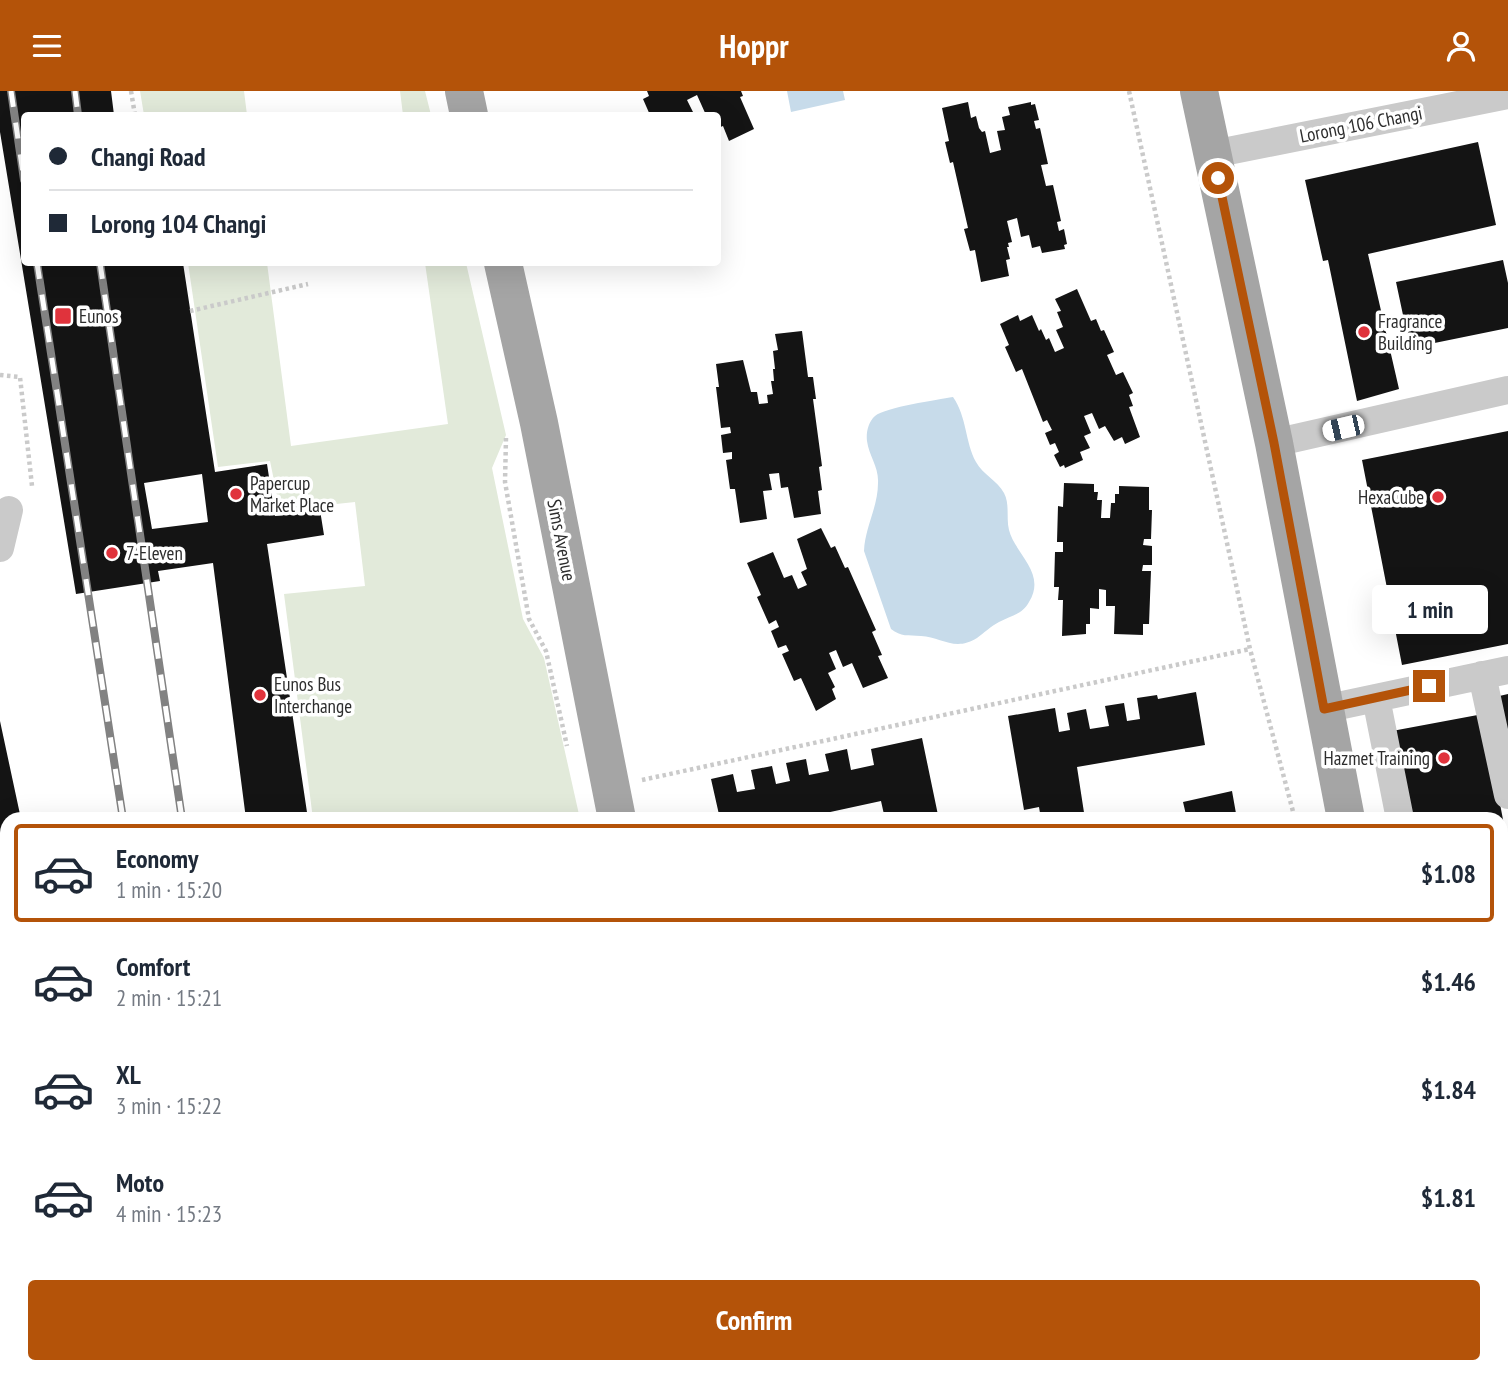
<!DOCTYPE html>
<meta charset="utf-8">
<style>
body{margin:0;font-family:"PT Sans Narrow",sans-serif;background:#f6f6f7;color:#1f2937;height:100vh;display:flex;flex-direction:column;font-size:26px;white-space:nowrap}
*{box-sizing:border-box;margin:0}
p{font-size:23px;color:#747a83}
.icon{flex:none;width:38px;height:38px;fill:none;stroke:currentColor;stroke-width:2;stroke-linecap:round;stroke-linejoin:round}
.map{position:relative;flex:1;overflow:hidden}
.drawer{position:absolute;left:0px;top:721px;width:1508px;height:562px;display:flex;flex-direction:column;background:#fff;border-radius:21px 21px 0 0;box-shadow:0 7px 28px #0002}
.drawer>*{flex:none}
.guide{position:absolute;left:21px;top:21px;width:700px;height:154px;border-radius:7px;box-shadow:0 7px 28px #0002;display:grid;align-content:center;height:154px;padding:0 28px;background:#fff}
.end{position:absolute;width:32px;height:32px;margin:-16px;border:9px solid #b45309;background:#fff;box-shadow:0 0 0 4px #fff}
.from{border-radius:50%}
.bubble{position:absolute;height:49px;border-radius:7px;background:#fff;box-shadow:0 7px 28px #0002;font-size:23px;font-weight:700;line-height:49px;text-align:center}
.car{position:absolute;width:21px;height:42px;margin:-21px -10px;border-radius:9px;box-shadow:0 0 5px 2px #0007;background:linear-gradient(#fff 24%,#345 0 40%,#fff 0 76%,#345 0 86%,#fff 0)}
.guide b{display:flex;align-items:center;gap:24px;height:66px;font-size:26px}
.guide b+b{border-top:2px solid #e0e1e3}
.guide i{width:18px;height:18px;background:#1f2937}
ul{padding:12px 0 0;list-style:none}
li{display:flex;align-items:center;gap:21px;height:98px;margin:0 14px 10px;padding:0 14px;border:4px solid transparent;border-radius:7px}
li div{flex:1}
li b{display:block;font-size:26px}
li em{font-style:normal;font-weight:700}
li.on{border-color:#b45309}
li>.icon{width:63px;height:63px;stroke-width:1.5}
.action{display:flex;gap:14px;margin-top:auto;padding:14px 28px}
.action a{flex:1;height:80px;border-radius:7px;background:#b45309;color:#fff;font-size:28px;font-weight:700;line-height:80px;text-align:center}
header{display:flex;justify-content:space-between;align-items:center;height:91px;padding:0 28px;background:#b45309;color:#fff;font-size:32px;font-weight:700}
.map>svg:first-child{display:block}
.green{fill:#e2eada}
.water{fill:#c7dbea}
.building{fill:#141414;fill-rule:evenodd}
.lines{fill:none;stroke-linecap:round;stroke-linejoin:round}
.path{stroke:#cacaca;stroke-width:4.5;stroke-dasharray:3.5 3.5;stroke-linecap:butt}
.lane{stroke:#cacaca;stroke-width:14}
.street{stroke:#cacaca;stroke-width:28}
.primary{stroke:#a5a5a5;stroke-width:38}
.rail-casing{stroke:#828282;stroke-width:8}
.rail{stroke:#fff;stroke-width:5;stroke-dasharray:16;stroke-linecap:butt}
.route{stroke:#b45309;stroke-width:9}
.poi-dot{fill:#e0333c;stroke:#fff;stroke-width:2.5}
.labels{text-anchor:middle;stroke-width:7;stroke-linejoin:round;paint-order:stroke}
.street-label{font-size:19px;fill:#2d2d2d;stroke:#fff}
.poi-label{font-size:19px;fill:#2d2d2d;stroke:#fff;text-anchor:start}
</style>
<header><svg class="icon" aria-label="menu" viewBox="0 0 24 24"><path d="M4 6h16M4 12h16M4 18h16"/></svg>Hoppr<svg class="icon" aria-label="person" viewBox="0 0 24 24"><circle cx="12" cy="8" r="4"/><path d="M4 21q1-7 8-7t8 7"/></svg></header>
<div class="map">
<svg width="1508" height="1282" viewBox="0 0 1508 1282">
<rect width="100%" height="100%" fill="#fff"/>
<path class="green" d="M140,0H244L247,24H144Z
M400,0H425L431,24H403Z
M188,172H267L291,355L448,333L425,172H466L506,344L492,377L523,528L544,567L580,728H313L284,503L365,495L355,411L280,419L270,370L218,376Z"/>
<path class="water" d="M787,0H843L845,9L791,21Z
M953,306C967,326 965,351 976,371C983,384 997,389 1004,402C1010,413 1006,427 1009,439C1015,463 1047,482 1029,511C1022,524 1010,525 999,531C991,535 984,542 977,547C955,561 941,546 921,545C908,544 901,546 891,538L864,460C865,436 878,416 878,392C879,376 869,365 867,350C866,342 868,331 875,325C886,316 937,309 953,306Z"/>
<path class="building" d="M0,0H111L114,24H24V172H183L215,381L267,373L275,425L320,419L324,444L267,453L308,728H246L213,472L158,480L160,490L76,503L0,41ZM202,383L208,431L152,438L144,392Z
M647,0H741L743,5L740,6L754,38L729,50L723,35L718,37V24H713L712,22L706,24L697,4L687,9L693,21L687,24H650L643,8L649,5Z
M968,11L971,27L976,25L979,37L982,41L985,40L990,62L1001,59L997,40L1005,39L1002,26L1010,24L1008,16L1031,11V14L1035,13L1039,29L1034,30L1036,38L1040,37L1048,73L1041,74L1046,95L1053,94L1061,130L1057,131L1059,140L1064,138L1067,153L1064,154L1065,158L1042,162L1040,155L1032,157L1029,144L1021,146L1017,127L1007,130L1012,151L1008,152L1009,156H1007L1010,168L1006,169L1009,185L981,191L975,159L970,160L964,138L968,137L953,71L950,72L945,51L949,50L942,17Z
M1478,51L1496,134L1368,163L1399,298L1357,310L1328,169L1323,170L1305,89Z
M1503,169L1508,192V237L1410,257L1396,191Z
M1077,198L1091,230L1096,228L1101,240L1104,239L1114,261L1107,264L1116,284L1123,281L1133,302L1129,304L1133,315L1129,316L1140,346L1125,353L1122,346L1114,350L1105,335L1099,338L1092,322L1084,325L1091,342L1084,345L1090,357L1080,361L1083,369L1065,377L1064,374L1060,376L1054,364L1059,361L1055,352L1050,354L1045,342L1052,339L1047,329L1043,331L1022,278L1016,281L1005,256L1009,254L1000,233L1018,224L1020,230L1032,224L1039,240L1041,238L1046,249L1049,247L1055,261L1064,257L1056,239L1063,236L1057,221L1061,220L1055,208Z
M802,240L808,286H813L816,308H813L822,375L819,376L822,399L818,400L821,423L794,427L788,396L781,397L779,382L769,383L772,399L763,400L767,428L740,432L735,398H730L726,369L732,368V361L723,362L721,344L731,342L730,336L721,337L716,296H719L716,273L743,269L751,301H757L759,313L768,312L767,304L773,303L771,290H774L773,278H775L773,260L778,259L775,243Z
M1508,340V553L1402,574L1362,369Z
M1064,392L1094,393V401H1098L1097,409H1102L1101,427H1110L1111,412H1115V403H1119V395L1149,396V419H1152L1151,448H1144L1143,454L1152,455V474H1143L1142,480H1151L1149,533H1143V544L1114,543L1115,515H1106V499L1099,498V518L1090,517V533H1086V543L1062,545L1063,509H1058L1059,496H1054L1055,461H1063V451H1057L1058,415L1063,416Z
M821,437L831,457L835,455L845,477L848,476L876,539L872,541L882,564L878,565L888,587L863,597L852,572L843,576L836,559L829,562L836,578L828,582L835,596L832,598L836,608L816,620L801,587L794,590L782,563L789,560L786,554L778,557L771,540L779,536L776,529L769,533L757,506L761,504L747,472L773,461L784,487L792,484L798,498L807,494L801,481L807,478L797,448Z
M1196,601L1205,654L1077,676L1085,728H1041L1039,716L1024,719L1008,625L1055,617L1059,641L1070,639L1067,622L1086,618L1090,638L1109,635L1105,615L1124,612L1127,630L1140,628L1137,607L1157,604L1158,608Z
M1508,603V662L1495,606Z
M1483,623L1508,755V852L1502,853V728H1409L1392,640Z
M0,630L21,728H7V1008L0,1009Z
M922,647L938,724L925,726L926,728H885L881,710L798,728H720L711,688L733,683L737,701L755,698L751,679L772,675L776,693L790,690L786,672L806,668L809,684L829,680L825,663L847,658L851,679L874,674L871,658Z
M1232,700L1237,728H1187L1183,711Z
M1508,917V1016L1502,1017V918Z
M7,1051V1257H6L0,1230V1052Z
M7,1258V1276H137L138,1282H0V1260Z
M385,1276H436L438,1282H387Z
M448,1276H501L503,1282H449Z"/>
<g class="lines">
<path class="path" d="M131,0L135,24
M1129,0L1250,558L1295,728
M190,220L308,193
M0,284L20,286L32,395
M506,347L505,391L529,528L546,560L567,655
M642,689L1250,558
M695,1276L696,1282
M1412,1276L1413,1282
M1214,1282L1241,1276"/>
<path class="lane" d="M380,1276L381,1282
M587,1276L589,1282"/>
<path class="street" d="M1213,63L1508,4
M1274,352L1508,299
M0,457L9,419
M1482,584L1508,704
M1376,607L1400,728
M1324,618L1508,579
M1502,877L1508,876
M1502,1160L1508,1158
M1100,1282L1132,1276"/>
<path class="primary" d="M464,0L469,24
M1199,0L1274,352L1346,728
M503,172L539,332L617,728
M738,1276L739,1282
M1458,1276L1459,1282"/>
<defs>
<path id="rail" d="M11,0L24,89
M75,0L78,24
M37,172L123,728
M100,172L182,728
M260,1276L261,1282
M283,1276L285,1282"/>
</defs>
<use href="#rail" class="rail-casing"/>
<use href="#rail" class="rail"/>
</g>
<g class="lines">
<path class="route" d="M1218,87L1274,352L1324,618L1429,595"/>
</g>
<g class="poi-dot">
<rect x="54" y="216" width="18" height="18" rx="3.5"/>
<circle cx="1364" cy="241" r="7"/>
<circle cx="236" cy="403" r="7"/>
<circle cx="1438" cy="406" r="7"/>
<circle cx="112" cy="462" r="7"/>
<circle cx="260" cy="604" r="7"/>
<circle cx="1444" cy="667" r="7"/>
</g>
<g class="labels">
<g class="street-label">
<text transform="translate(1361 33) rotate(-11)" y="7">Lorong 106 Changi</text>
<text transform="translate(562 449) rotate(79)" y="7">Sims Avenue</text>
</g>
<g class="poi-label">
<text x="79" y="232">Eunos</text>
<text x="1378" y="237">Fragrance<tspan x="1378" dy="22">Building</tspan></text>
<text x="250" y="399">Papercup<tspan x="250" dy="22">Market Place</tspan></text>
<text x="1424" y="413" text-anchor="end">HexaCube</text>
<text x="126" y="469">7-Eleven</text>
<text x="274" y="600">Eunos Bus<tspan x="274" dy="22">Interchange</tspan></text>
<text x="1430" y="674" text-anchor="end">Hazmet Training</text>
</g>
</g>
</svg>
<i class="end from" style="left:1218px;top:87px"></i>
<i class="end" style="left:1429px;top:595px"></i>
<div class="bubble" style="left:1372px;top:494px;width:116px">1 min</div>
<i class="car" style="left:1343px;top:337px;rotate:257deg"></i>
<div class="guide">
<b><i class="from"></i>Changi Road</b>
<b><i></i>Lorong 104 Changi</b>
</div>
<section class="drawer">
<ul>
<li class="on"><svg class="icon" aria-label="car" viewBox="0 0 24 24"><path d="M5 17H2v-5l4-1 3-4h7l3 4 3 1v5h-3M9 17h6M6 11h13"/><circle cx="7" cy="17" r="2"/><circle cx="17" cy="17" r="2"/></svg><div><b>Economy</b><p>1 min · 15:20</p></div><em>$1.08</em></li>
<li><svg class="icon" aria-label="car" viewBox="0 0 24 24"><path d="M5 17H2v-5l4-1 3-4h7l3 4 3 1v5h-3M9 17h6M6 11h13"/><circle cx="7" cy="17" r="2"/><circle cx="17" cy="17" r="2"/></svg><div><b>Comfort</b><p>2 min · 15:21</p></div><em>$1.46</em></li>
<li><svg class="icon" aria-label="car" viewBox="0 0 24 24"><path d="M5 17H2v-5l4-1 3-4h7l3 4 3 1v5h-3M9 17h6M6 11h13"/><circle cx="7" cy="17" r="2"/><circle cx="17" cy="17" r="2"/></svg><div><b>XL</b><p>3 min · 15:22</p></div><em>$1.84</em></li>
<li><svg class="icon" aria-label="car" viewBox="0 0 24 24"><path d="M5 17H2v-5l4-1 3-4h7l3 4 3 1v5h-3M9 17h6M6 11h13"/><circle cx="7" cy="17" r="2"/><circle cx="17" cy="17" r="2"/></svg><div><b>Moto</b><p>4 min · 15:23</p></div><em>$1.81</em></li>
</ul>
<div class="action"><a>Confirm</a></div>
</section>
</div>
